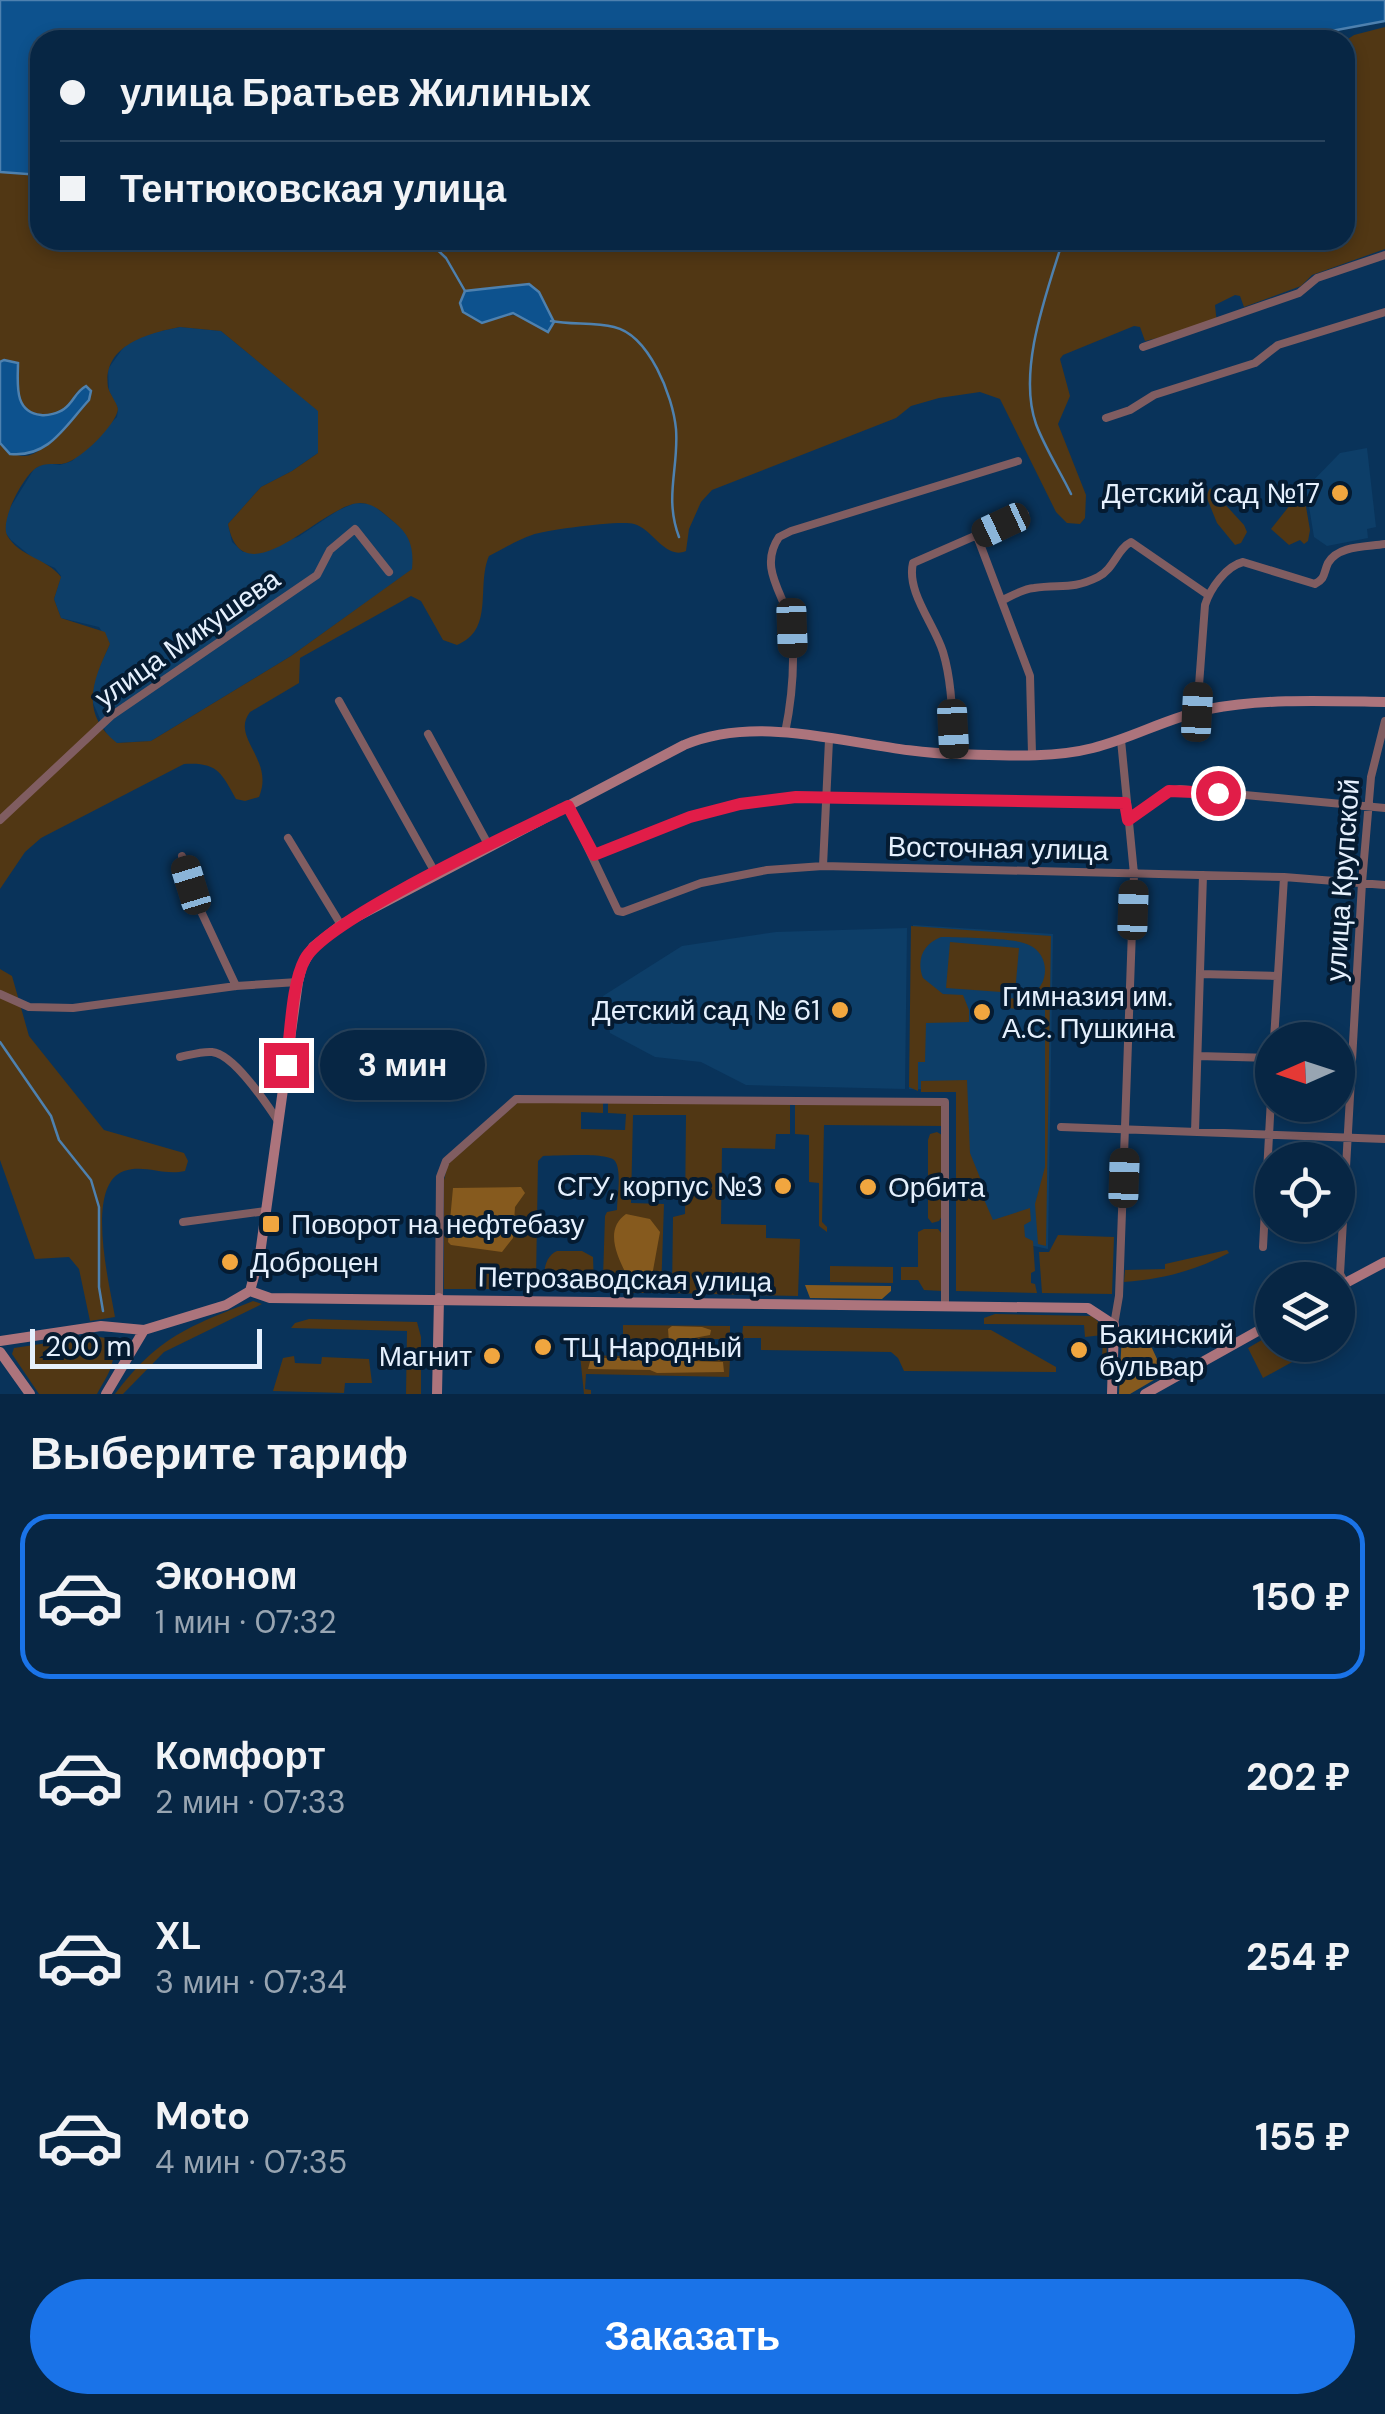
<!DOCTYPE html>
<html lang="ru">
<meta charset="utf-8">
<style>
body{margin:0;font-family:"DM Sans",sans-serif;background:#15324f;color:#f1f3f6;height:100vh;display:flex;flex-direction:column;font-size:38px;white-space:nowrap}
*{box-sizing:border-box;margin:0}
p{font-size:32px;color:#98a5b2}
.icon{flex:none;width:55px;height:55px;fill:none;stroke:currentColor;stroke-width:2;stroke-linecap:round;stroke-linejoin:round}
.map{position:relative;height:1394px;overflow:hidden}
.drawer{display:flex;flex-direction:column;background:#072644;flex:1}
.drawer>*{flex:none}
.hud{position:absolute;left:30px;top:30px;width:1325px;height:220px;border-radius:30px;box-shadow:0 5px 15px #0003,0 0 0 2px #28435d;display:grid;align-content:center;height:220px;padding:0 30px;background:#072644}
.needle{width:65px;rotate:267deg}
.tools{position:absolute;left:1255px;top:1022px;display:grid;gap:20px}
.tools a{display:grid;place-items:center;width:100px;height:100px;border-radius:50%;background:#072644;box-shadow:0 5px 15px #0003,0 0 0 2px #28435d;font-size:50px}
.scale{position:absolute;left:30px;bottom:25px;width:232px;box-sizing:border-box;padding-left:10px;border:5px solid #e5f0fd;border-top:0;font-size:28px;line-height:35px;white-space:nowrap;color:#e5f0fd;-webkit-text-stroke:8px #051b31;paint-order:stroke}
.end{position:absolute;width:45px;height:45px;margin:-22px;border:12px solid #e11d48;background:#fff;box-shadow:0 0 0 5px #fff}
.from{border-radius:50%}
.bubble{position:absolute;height:70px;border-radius:35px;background:#072644;box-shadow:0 5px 15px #0003,0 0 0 2px #28435d;font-size:32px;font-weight:700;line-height:70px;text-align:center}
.car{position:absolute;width:30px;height:60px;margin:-30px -15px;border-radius:12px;box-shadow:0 0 8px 2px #0007;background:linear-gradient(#222 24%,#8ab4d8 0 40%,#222 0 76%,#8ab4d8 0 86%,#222 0)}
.hud b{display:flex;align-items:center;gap:35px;height:95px;font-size:38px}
.hud b+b{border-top:2px solid #28435d}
.hud i{width:25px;height:25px;background:#f1f3f6}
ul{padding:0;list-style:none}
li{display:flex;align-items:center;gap:30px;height:165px;margin:0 20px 15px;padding:0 10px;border:5px solid transparent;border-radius:30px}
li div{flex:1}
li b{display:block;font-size:38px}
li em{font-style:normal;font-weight:700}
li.on{border-color:#1a73e8}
li>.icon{width:90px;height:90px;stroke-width:1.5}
h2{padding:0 30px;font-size:45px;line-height:120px}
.action{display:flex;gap:20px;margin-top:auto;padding:20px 30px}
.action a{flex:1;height:115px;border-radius:60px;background:#1a73e8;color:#fff;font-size:40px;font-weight:700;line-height:115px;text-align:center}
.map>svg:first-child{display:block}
.built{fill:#0d3e68}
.green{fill:#513714;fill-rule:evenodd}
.forest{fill:#865a1e}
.water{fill:#0d528e;stroke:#4e81af;stroke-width:2.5}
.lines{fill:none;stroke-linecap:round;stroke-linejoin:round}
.stream{stroke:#4e81af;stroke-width:2.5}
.street{stroke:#805d61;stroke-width:8}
.secondary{stroke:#ac747c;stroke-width:10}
.route{stroke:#e11d48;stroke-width:12}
.poi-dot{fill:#f1a63f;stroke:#051b31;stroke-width:4}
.labels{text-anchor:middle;stroke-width:8;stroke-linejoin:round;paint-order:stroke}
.poi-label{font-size:28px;fill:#e5f0fd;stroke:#051b31;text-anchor:start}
.street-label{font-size:28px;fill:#e5f0fd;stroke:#051b31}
</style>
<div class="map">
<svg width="1385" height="1394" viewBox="0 0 1385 1394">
<rect width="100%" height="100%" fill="#09335a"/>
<path class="built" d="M180,327L221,331L318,410V453L292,471L261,487L228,524L232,542L243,552L298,537L337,511L355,503L372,504L405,531L414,551L413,569L291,656L151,741L116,743L107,735L90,696L93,680L110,644L99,627L61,618L54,599L61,576L55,568L34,559L11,540L4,531L5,516L34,469L45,463L60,465L72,461L117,417L118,409L109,391L108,369L126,344L151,333Z
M1367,448L1376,527L1367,529L1368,538L1327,546L1314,537L1306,488L1340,453Z
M913,925L1053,934L1048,1249L968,1232L956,1184V1090L909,1089Z
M907,928L905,1089L746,1085L701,1062L655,1057L610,1033L603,996L682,946L776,932Z"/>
<path class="green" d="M1385,27V249L1312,275L1301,286L1244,307L1240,296L1235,295L1215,305L1217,324L1145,341L1140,327L1134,326L1063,355L1060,359L1070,396L1058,424L1086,495L1085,518L1080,524L1067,523L1056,512L1000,399L980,392L939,398L911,406L896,418L712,490L701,502L689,529L686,551C665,560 653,529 634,524C620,520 546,530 532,535C517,540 503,549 489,556C476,586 495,630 457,645L443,640L421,601L411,596L300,658L299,683L250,712C230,738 275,759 259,797L245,801L236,799C221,772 217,762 184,764L41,838L25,852L0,889V443C39,484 62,418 78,390C74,395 69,406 64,410C52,418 28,417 21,403C15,392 18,375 18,363L4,360L0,362V172L40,175V240H1345V41L1354,35ZM529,284L539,292L548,309L540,329C523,309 504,315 482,322L463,312L476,289ZM180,327L221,331L318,411V453L292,471L261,487L228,524C243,602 324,503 360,503C374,503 383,513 394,522C410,535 414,548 412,569L291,656L151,741L117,743C79,713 93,680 110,644L105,632L61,618L54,599L61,577C48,559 18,556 7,535C0,520 23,477 36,468C46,461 56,466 66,463C82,458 116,425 118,409C116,401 110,395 108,387C102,345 149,333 180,327Z
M1210,488L1244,525L1247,532L1241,543L1235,545L1217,523L1206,496Z
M1304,495L1310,530L1308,541L1304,544L1300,540L1289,545L1271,529L1290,505Z
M911,926L1051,936L1046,1246L1038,1244L1035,1204L1045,1167V1010L1004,1008V998C1012,998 1021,1000 1028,996C1050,987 1051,955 1029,945C1015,937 960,938 941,937C923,944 916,960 923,978L943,994L963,995L969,1010V1022L926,1023L925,1062H918V1091L909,1087Z
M950,942L1019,948L1015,993L946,988Z
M0,969L12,976L29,1036L104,1130L184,1153L188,1161L185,1171C163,1176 145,1164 124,1171C84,1185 110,1286 115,1317L90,1321L79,1269L69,1257L35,1259L0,1160Z
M967,1080L970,1153L983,1185L979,1188L993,1220L1030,1208L1031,1221L1024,1225L1025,1237L1033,1241L1035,1271L1031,1273V1283L1035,1284L1037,1293L956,1291V1092H921V1081Z
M603,1102V1113L581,1112V1129L625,1130L626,1114L608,1113V1102L790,1103V1134H776L775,1149L722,1148L721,1224L766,1225V1238L800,1239L798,1296L672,1293L673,1217L685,1214L686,1115H633L631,1203L664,1204L661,1293H612L603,1278L605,1216L607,1212L617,1210C617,1198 622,1171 615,1161C608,1152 557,1156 543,1156L538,1161L536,1280L531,1289H444V1180L448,1164L517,1103Z
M795,1103L942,1105V1126L824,1125L822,1222L827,1227V1232L819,1226V1183L809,1182V1135L795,1134Z
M937,1132L942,1135V1216L939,1221L932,1223L928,1218V1140L930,1134Z
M924,1229H938L942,1234V1291L924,1290L918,1280H901V1267H918V1232Z
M1058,1235L1114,1237L1112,1294L1042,1293L1039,1252H1049Z
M1227,1250L1229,1253C1194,1271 1163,1279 1124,1282L1125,1270L1165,1269V1264Z
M557,1251H582L593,1257L594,1286L591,1290L548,1289C542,1277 543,1257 557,1251Z
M830,1266L893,1267V1283L830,1282Z
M253,1301L262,1304L164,1352L123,1394H115C159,1336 188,1327 253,1301Z
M995,1314L1092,1316L1106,1329L1107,1361L1102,1360L1103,1335L1085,1337L1084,1325L984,1324V1318Z
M309,1319L417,1322L421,1337V1394H406L407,1331L291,1328L295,1323Z
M623,1325L730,1326V1339H692V1358L730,1359L729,1377L586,1374L585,1389L591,1390V1394H584L580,1355L623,1356Z
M743,1326L991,1330L1056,1367V1372L904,1371L898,1358L891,1352L761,1350V1338H744L741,1346Z
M1272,1334V1345H1285L1294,1361L1263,1378L1248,1348Z
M94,1336L105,1338C123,1356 107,1375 97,1394H39L12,1354L14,1348Z
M294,1356L295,1363L321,1364L322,1357L369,1359L372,1383H345L344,1393L273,1391L283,1358Z"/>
<path class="forest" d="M521,1187L525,1193L515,1207L513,1238L502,1252L451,1245L448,1242L453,1188Z
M626,1214L650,1219L660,1232L652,1276L640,1284L629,1280C620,1261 602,1231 626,1214Z
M805,1285L891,1286V1291L882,1299L810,1298Z
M672,1326L702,1327L711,1330L710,1335L689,1339L688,1353L692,1361L723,1362L724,1372L657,1373L650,1370L588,1369L591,1358H624L637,1349L660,1348L669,1343L668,1329Z
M1122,1332L1145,1333L1164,1374L1130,1394H1119Z"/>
<path class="water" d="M0,0H1385V21L1283,40H40V175L0,172Z
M529,284L539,292L554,322L548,332L513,313L482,323L463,312L460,303L465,291Z
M4,360L18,363C18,383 13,412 41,415C47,416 59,413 64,409C74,402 75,392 86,386L91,391L89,400C65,426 49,458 10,454L0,443V362Z"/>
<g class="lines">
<path class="stream" d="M427,240L446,258L465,291
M1063,240C1047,292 1017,370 1036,424C1045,448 1060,471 1071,494
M551,321C571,325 594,322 614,327C649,335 673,396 676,429C679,468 664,497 679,537
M0,1042L51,1116L59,1140L91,1180L99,1207V1287L103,1311"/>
<path class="street" d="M1143,347L1299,293L1317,278L1385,255
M1106,418L1130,410L1154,395L1255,363L1278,345L1385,312
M977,536L1030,676L1032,754
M1003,600C1013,595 1023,589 1034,588C1060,584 1072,590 1098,577C1114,569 1117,549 1131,542L1208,595
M339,701L436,874
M1197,712L1205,605C1210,589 1226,566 1243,562L1315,584C1326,578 1323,574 1328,563C1338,545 1367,547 1385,544
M785,733C792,699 795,668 792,632C789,598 756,571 779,537L791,531L1018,461
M428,734L489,846
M954,754C952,721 953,685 943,652C935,625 906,592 913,563L1025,514
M568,806L618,911L623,912L701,883L767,870L823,866L1284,877L1385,885
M0,820L111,716L317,575L330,550L355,529L389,572
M1128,820L1169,791L1180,789L1385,808
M288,838L341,925
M594,855L690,817L740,804L796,797L1125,803
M182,856L198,905L236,986
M823,866L829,740
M1200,974L1277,976
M0,994L29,1007L73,1008L236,986L298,982
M1274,1040L1284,877
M1198,1056L1272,1058
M180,1057C190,1055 202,1051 212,1052C234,1054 266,1103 278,1121
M1061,1127L1385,1139
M1195,1132L1203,875
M183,1222L266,1211
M1263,1247L1272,1080
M1345,1283L1340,1274L1362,883L1371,777L1385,721
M439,1298L440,1177L446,1161L516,1099L945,1102V1306
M1114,1325L1119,1296L1134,874L1121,740"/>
<path class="secondary" d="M1338,1287L1385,1262
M250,1291L260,1254L298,982L302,966L313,947L341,925L684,745C768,710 868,753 956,754C1000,755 1050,759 1093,748C1133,738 1169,717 1209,709C1265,698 1328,701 1385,702
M250,1291L270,1298L1088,1308L1114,1325L1112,1394
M0,1341L101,1326L144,1330L226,1305L250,1291
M0,1352L30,1394
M106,1394L144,1330
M437,1394L439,1298
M1145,1394L1272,1323"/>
</g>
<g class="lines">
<path class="route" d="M286,1065C291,1035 291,985 305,959C326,919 518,831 568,806L594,855L690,817L740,804L796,797L1125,803L1128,820L1169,791L1218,793"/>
</g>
<g class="poi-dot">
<circle cx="1340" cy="493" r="10"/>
<circle cx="840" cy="1010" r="10"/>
<circle cx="982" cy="1012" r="10"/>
<circle cx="783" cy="1186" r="10"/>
<circle cx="868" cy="1187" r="10"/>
<rect x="261" y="1214" width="20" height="20" rx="5"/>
<circle cx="230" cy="1262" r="10"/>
<circle cx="543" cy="1347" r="10"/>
<circle cx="1079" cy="1350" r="10"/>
<circle cx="492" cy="1356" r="10"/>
</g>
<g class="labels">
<g class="poi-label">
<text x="1320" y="503" text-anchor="end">Детский сад №17</text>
<text x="1002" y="1006">Гимназия им.<tspan x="1002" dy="32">А.С. Пушкина</tspan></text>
<text x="820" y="1020" text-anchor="end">Детский сад № 61</text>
<text x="763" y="1196" text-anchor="end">СГУ, корпус №3</text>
<text x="888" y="1197">Орбита</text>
<text x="291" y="1234">Поворот на нефтебазу</text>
<text x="250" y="1272">Доброцен</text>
<text x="1099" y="1344">Бакинский<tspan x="1099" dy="32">бульвар</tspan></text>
<text x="563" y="1357">ТЦ Народный</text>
<text x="472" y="1366" text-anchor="end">Магнит</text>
</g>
<g class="street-label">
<text transform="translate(187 638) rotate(-35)" y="10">улица Микушева</text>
<text transform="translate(998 848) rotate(1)" y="10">Восточная улица</text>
<text transform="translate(1342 880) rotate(-86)" y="10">улица Крупской</text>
<text transform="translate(625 1279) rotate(1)" y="10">Петрозаводская улица</text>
</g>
</g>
</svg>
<div class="tools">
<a><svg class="needle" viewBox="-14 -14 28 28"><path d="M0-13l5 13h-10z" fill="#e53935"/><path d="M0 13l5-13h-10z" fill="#98a5b2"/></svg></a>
<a><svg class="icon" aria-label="locate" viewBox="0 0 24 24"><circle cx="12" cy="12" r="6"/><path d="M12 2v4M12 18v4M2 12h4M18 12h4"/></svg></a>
<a><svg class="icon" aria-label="layers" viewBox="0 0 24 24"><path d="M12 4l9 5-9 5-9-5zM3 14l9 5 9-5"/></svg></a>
</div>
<div class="scale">200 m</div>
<i class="end from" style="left:1218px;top:793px"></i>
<i class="end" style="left:286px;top:1065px"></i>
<div class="bubble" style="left:320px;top:1030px;width:165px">3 мин</div>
<i class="car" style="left:1001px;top:525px;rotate:245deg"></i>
<i class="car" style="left:792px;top:628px;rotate:178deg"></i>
<i class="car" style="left:1197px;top:712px;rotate:3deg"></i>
<i class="car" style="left:953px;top:729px;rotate:177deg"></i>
<i class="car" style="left:191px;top:885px;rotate:343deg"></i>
<i class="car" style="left:1133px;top:910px;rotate:2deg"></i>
<i class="car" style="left:1124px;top:1178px;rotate:2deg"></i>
<div class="hud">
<b><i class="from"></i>улица Братьев Жилиных</b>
<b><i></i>Тентюковская улица</b>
</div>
</div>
<section class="drawer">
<h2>Выберите тариф</h2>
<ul>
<li class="on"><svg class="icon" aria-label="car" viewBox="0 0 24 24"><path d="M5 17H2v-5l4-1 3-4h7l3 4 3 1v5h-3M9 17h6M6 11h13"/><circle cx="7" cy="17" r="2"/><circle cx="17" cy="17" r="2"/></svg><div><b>Эконом</b><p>1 мин · 07:32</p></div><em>150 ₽</em></li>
<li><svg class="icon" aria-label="car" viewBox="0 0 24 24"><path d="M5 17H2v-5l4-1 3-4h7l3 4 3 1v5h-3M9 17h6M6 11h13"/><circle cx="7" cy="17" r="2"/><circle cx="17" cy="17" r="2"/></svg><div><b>Комфорт</b><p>2 мин · 07:33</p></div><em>202 ₽</em></li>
<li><svg class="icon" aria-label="car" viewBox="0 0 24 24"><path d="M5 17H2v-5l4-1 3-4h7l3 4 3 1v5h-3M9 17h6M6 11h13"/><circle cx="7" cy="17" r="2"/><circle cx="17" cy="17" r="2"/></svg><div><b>XL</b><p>3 мин · 07:34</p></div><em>254 ₽</em></li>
<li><svg class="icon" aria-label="car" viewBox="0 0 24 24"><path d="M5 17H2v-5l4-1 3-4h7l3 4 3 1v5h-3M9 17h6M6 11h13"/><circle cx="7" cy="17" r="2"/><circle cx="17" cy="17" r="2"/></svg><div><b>Moto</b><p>4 мин · 07:35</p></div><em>155 ₽</em></li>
</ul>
<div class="action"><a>Заказать</a></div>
</section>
